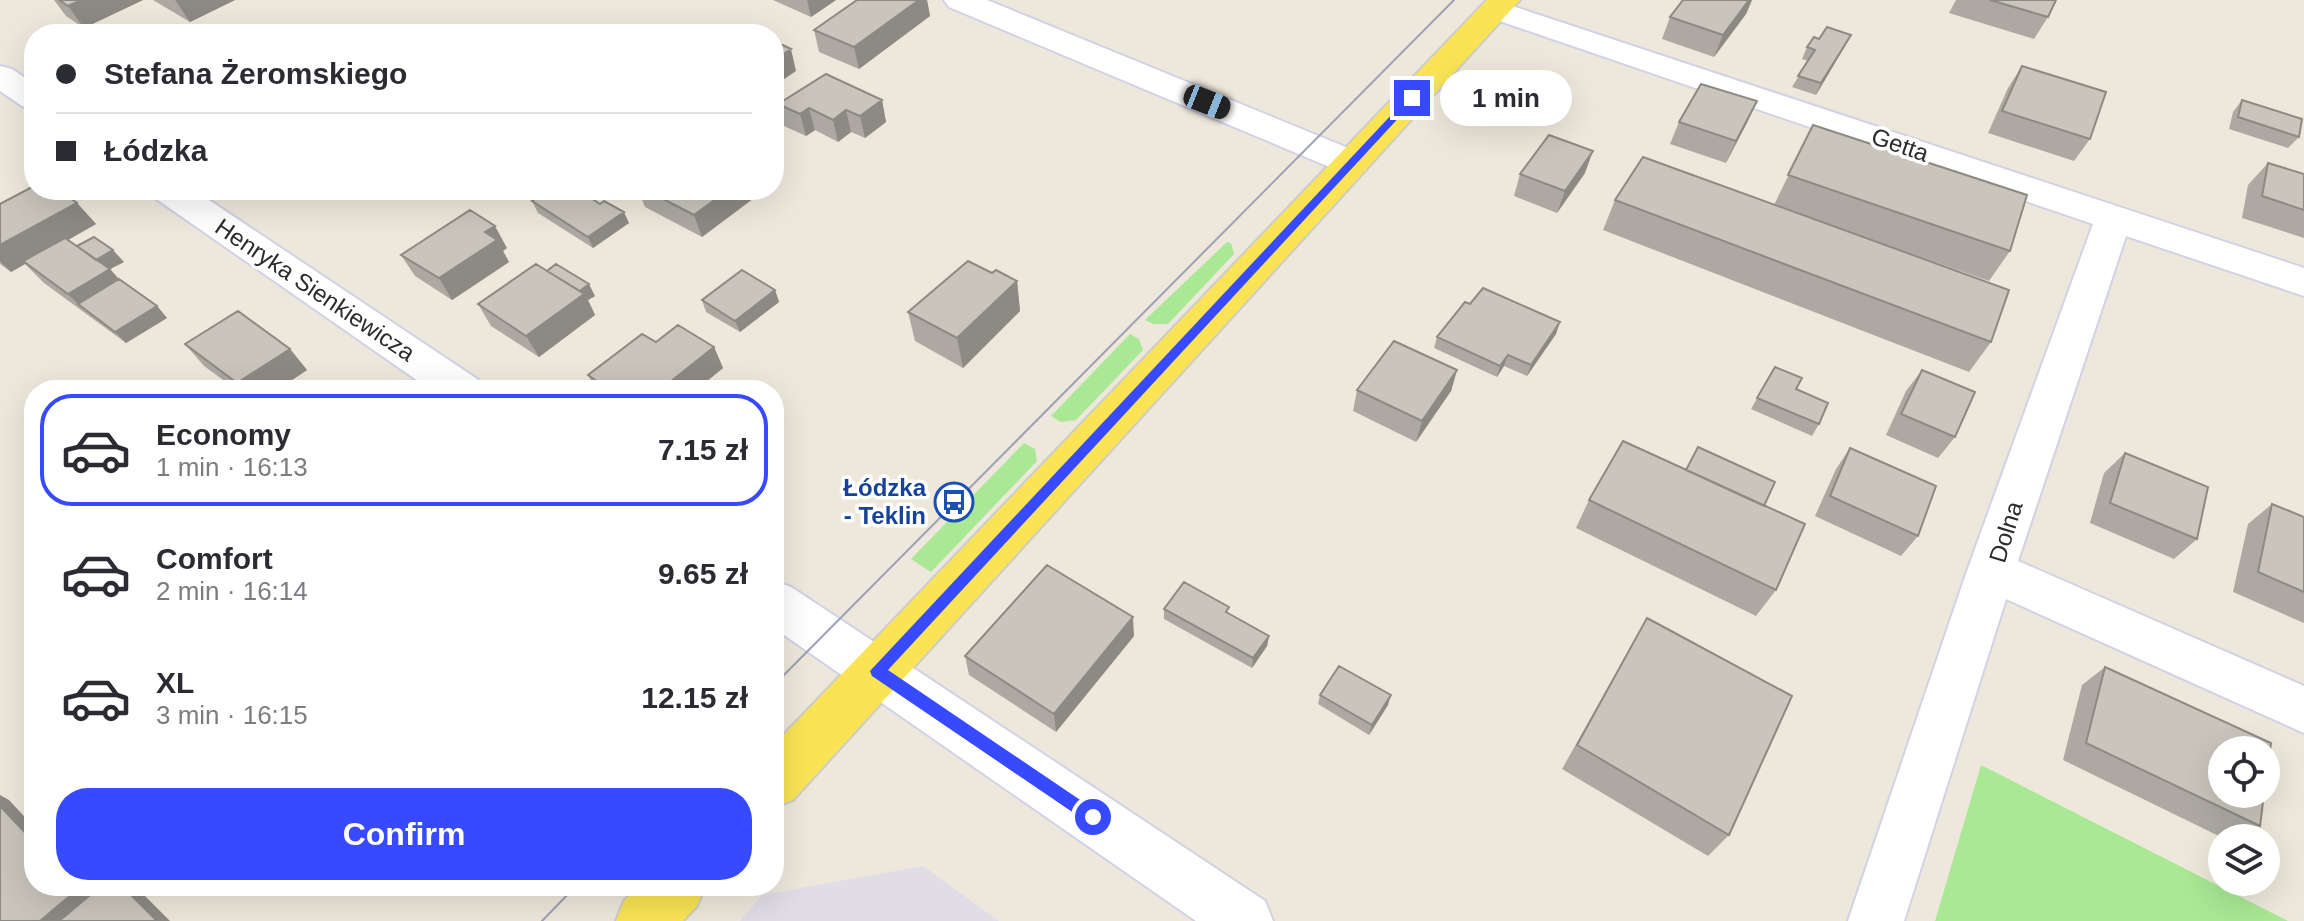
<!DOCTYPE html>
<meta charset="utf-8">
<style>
body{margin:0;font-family:Helvetica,sans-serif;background:#f7f7f7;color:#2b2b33;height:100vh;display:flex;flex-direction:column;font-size:30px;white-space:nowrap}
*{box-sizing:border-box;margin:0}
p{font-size:26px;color:#7c7c81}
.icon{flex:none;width:44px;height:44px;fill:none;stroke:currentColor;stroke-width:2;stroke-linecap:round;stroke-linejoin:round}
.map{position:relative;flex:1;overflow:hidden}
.side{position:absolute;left:24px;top:380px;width:760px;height:516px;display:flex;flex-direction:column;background:#fff;border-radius:32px;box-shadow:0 8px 32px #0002}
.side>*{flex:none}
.hud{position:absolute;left:24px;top:24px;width:760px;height:176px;border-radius:32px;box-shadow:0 8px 32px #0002;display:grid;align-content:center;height:176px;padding:0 32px;background:#fff}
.buttons{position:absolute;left:2208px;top:736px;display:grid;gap:16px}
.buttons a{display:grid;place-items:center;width:72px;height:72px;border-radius:50%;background:#fff;box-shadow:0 8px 32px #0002;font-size:40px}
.end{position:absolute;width:36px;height:36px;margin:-18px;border:10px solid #384aff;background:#fff;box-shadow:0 0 0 4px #fff}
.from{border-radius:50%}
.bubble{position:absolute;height:56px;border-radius:28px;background:#fff;box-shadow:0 8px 32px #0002;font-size:26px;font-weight:800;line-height:56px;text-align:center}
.car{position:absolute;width:24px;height:48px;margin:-24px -12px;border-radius:10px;box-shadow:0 0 6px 2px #0007;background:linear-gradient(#222 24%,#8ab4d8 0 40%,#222 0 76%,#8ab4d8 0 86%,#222 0)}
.hud b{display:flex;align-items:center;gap:28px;height:76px;font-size:30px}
.hud b+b{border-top:2px solid #e1e1e2}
.hud i{width:20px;height:20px;background:#2b2b33}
ul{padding:14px 0 0;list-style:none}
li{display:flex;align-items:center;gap:24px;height:112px;margin:0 16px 12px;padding:0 16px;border:4px solid transparent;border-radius:32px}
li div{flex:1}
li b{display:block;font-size:30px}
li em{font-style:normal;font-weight:800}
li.on{border-color:#384aff}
li>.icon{width:72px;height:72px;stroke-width:1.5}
.cta{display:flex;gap:16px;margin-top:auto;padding:16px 32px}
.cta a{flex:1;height:92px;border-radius:32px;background:#384aff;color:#fff;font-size:32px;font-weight:800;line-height:92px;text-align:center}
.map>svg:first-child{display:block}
.industrial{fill:#e1dde6}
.green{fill:#a9e895}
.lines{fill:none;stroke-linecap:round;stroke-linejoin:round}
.minor-casing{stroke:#d1d3e5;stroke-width:4}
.major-casing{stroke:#ccc;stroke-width:4}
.minor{fill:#fff;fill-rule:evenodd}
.major{fill:#fae455;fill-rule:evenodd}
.tram{stroke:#9ea0b7;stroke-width:2}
.wall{fill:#ada9a2}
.shaded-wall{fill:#8d8a84}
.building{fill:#c9c5bc;stroke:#8d8a84;stroke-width:2}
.route{fill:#384aff}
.labels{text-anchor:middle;stroke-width:7;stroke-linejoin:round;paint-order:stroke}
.street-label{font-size:24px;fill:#2b2b2b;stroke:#fff}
.transit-label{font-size:24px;font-weight:bold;fill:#164399;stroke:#fff;text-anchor:end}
</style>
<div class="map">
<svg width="2304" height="921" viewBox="0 0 2304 921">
<rect width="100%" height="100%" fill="#eee8dc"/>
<path class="industrial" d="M923,866L999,921H740L762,895Z"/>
<path class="green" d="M1227,242L1231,243L1234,254L1168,324H1153L1145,320Z
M1130,334L1139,339L1143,350L1076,420L1061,422L1051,416Z
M1024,443L1035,449L1037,461L931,572L911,559Z
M1981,765L2288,921H1935Z"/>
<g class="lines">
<defs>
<path id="minor" d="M944,0H987L1365,155L1370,163L1365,171L1352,174L1339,171L949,7Z
M1494,0L2304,268V296L2126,236L2018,561L2304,686V733L2006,599L1904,921H1848L1967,571L2093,224L1485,16L1480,9L1485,2Z
M0,66L12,69L34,84V109L22,106L0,91Z
M150,190H194L477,379L483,390H431L155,198Z
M774,581L791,587L1265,901L1273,921H1196L774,628Z"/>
<path id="major" d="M1487,0H1520L793,800L774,807V745Z
M638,886H705L697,906L683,921H616L624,901Z"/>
</defs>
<use href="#minor" class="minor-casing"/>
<use href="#major" class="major-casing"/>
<use href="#minor" class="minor"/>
<use href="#major" class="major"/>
<path class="tram" d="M774,685L1454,0
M542,921L576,886"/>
</g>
<path class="wall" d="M54,0H143L84,28L66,16Z
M153,0H235L190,22Z
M773,0H836L811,17Z
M857,0H927L930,16L859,69L819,52L814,30Z
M1683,0H1752L1746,14L1714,57L1662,39L1670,17Z
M1956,0H2056L2048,17L2034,39L1949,13Z
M1851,35L1816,95L1792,87L1808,61L1802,59L1807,47L1819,39Z
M2022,66L2090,139L2074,161L1988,133L2008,88Z
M882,100L886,122L865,138L851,132L838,142L815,130L806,136L784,126L778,104Z
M2242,100L2299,137L2288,148L2229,129L2233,112Z
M1757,101L1726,163L1670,144L1679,122Z
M1813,125L2010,251L1989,281L1846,231L1991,342L1969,372L1603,230L1615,200L1774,205Z
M2268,163L2304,174V238L2242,218L2248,185Z
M1585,173L1557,213L1514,196L1520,174Z
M638,190H756L758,195L702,237L645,207Z
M532,201L629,223L593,248L538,213Z
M77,203L96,224L68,240L77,246L124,262L110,269L119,279L157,306L167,318L126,343L44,283L25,264L11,272L0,264V204Z
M507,248L503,251L509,262L452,300L415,276L401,255Z
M547,271L595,296L588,300L595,315L539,357L491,326L478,304Z
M992,273L1017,281L1020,311L963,368L915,341L908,312Z
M775,290L779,302L740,332L706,312L702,300Z
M1556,334L1527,376L1504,366L1497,377L1434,348L1437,337Z
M656,342L714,347L723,368L696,390H596L588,375Z
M185,344L290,349L307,370L277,390H237L204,366Z
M1775,367L1796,389L1819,424L1812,436L1751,409Z
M1457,370L1451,391L1416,442L1353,411L1357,390Z
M1922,370L1955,437L1938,458L1886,435L1906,391Z
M1850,448L1918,536L1901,556L1815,516L1836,469Z
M2125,453L2197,539L2174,559L2090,523L2104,473Z
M1589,500L1764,506L1776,590L1756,616L1576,528Z
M2272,504L2304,517V623L2233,592L2248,524Z
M1164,609L1228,614L1269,636L1267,646L1252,668L1164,619Z
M1647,618L1729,835L1708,856L1562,769Z
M1134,636L1056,732L969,675L965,656Z
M2105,667L2260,826L2239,838H2223L2063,760L2082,685Z
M1320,695L1388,705L1369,735L1318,704Z"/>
<path class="shaded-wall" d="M81,0H143L84,28L68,6Z
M175,0H235L190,22Z
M807,0H836L811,17Z
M919,0H927L930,16L859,69L854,47Z
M1749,0H1752L1746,14L1714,57L1723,35Z
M1851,35L1845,46L1816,95L1821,83Z
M791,49L796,71L774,86V60Z
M882,100L886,122L865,138L860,116Z
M1757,101L1747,123L1726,163L1736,141Z
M809,108L815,130L806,136L800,114Z
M846,110L851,132L838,142L833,120Z
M1593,151L1585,173L1557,213L1565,191Z
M728,190H756L758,195L702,237L694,215Z
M77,203L96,224L26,264L23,261L25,264L11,272L0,261V245Z
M624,212L629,223L593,248L588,237Z
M495,226L507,248L503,251L509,262L452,300L439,278L485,232Z
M113,250L124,262L110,269L129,291L78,304L68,294L93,262Z
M1017,281L1020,311L963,368L957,338Z
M589,284L595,296L588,300L595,315L539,357L526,336L574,295Z
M775,290L779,302L740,332L735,321Z
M157,306L167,318L126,343L115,332Z
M1560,322L1556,334L1527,376L1531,365Z
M714,347L723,368L696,390H660Z
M290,349L307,370L277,390H244L237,383Z
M1508,355L1504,366L1497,377L1500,366Z
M1457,370L1451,391L1416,442L1422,421Z
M1133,617L1134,636L1056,732L1054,714Z
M1269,636L1267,646L1252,668L1253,658Z
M1391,695L1388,705L1369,735L1372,725Z
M0,795L9,800L34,827V842L0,806Z
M75,886H90L107,904L86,921H40Z
M122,886H131L140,891L170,921H157Z"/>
<path class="building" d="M59,0H81L68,6Z
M857,0H919L854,47L814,30Z
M1683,0H1749L1723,35L1670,17Z
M1990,0H2056L2048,17Z
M1827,27L1851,35L1821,83L1798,76L1815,50L1807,47L1814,37L1819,39Z
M271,30L278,34H264Z
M774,41L791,49L774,60Z
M2022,66L2106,92L2090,139L2002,111Z
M826,74L882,100L860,116L846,110L833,120L809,108L800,114L778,104Z
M1701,84L1757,101L1736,141L1679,122Z
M2242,100L2302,119L2299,137L2238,117Z
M1813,125L2027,195L2010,251L1788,175Z
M1549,135L1593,151L1565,191L1520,174Z
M1643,157L2009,290L1991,342L1615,200Z
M2268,163L2304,174V210L2262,196Z
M34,186V190H59L77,203L0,245V204Z
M550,190H579L600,204L604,201L624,212L588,237L532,201Z
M646,190H728L694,215Z
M470,210L495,226L485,232L497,240L439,278L401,255Z
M94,237L113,250L96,260L77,246Z
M65,238L110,269L68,294L23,261Z
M968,261L992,273L996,270L1017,281L957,338L908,312Z
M536,264L584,294L526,336L478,304Z
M556,264L589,284L580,291L547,271Z
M742,270L775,290L735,321L702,300Z
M119,279L157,306L115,332L78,304Z
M1483,288L1560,322L1531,365L1508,355L1500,366L1437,337L1465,302L1470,304Z
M238,311L290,349L237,383L185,344Z
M678,325L714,347L660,390H610L588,375L642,334L656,342Z
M1394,341L1457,370L1422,421L1357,390Z
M1775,367L1802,378L1796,389L1828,403L1819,424L1757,398Z
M1922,370L1975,392L1955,437L1901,414Z
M1623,441L1805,524L1776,590L1589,500Z
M1698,447L1775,482L1764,506L1686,470Z
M1850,448L1936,486L1918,536L1830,496Z
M2125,453L2208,487L2197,539L2110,503Z
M2272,504L2304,517V592L2258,572Z
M1047,565L1133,617L1054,714L965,656Z
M1184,582L1229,607L1226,612L1269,636L1253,658L1164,609Z
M1647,618L1792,696L1729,835L1577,745Z
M1339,666L1391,695L1372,725L1320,695Z
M2105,667L2271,743L2266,781V750H2222V794H2264L2260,826L2086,743Z
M0,806L34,842V886H75L78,889L40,921H0Z
M101,886H122L157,921H59Z"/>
<path class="route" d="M1409,96L1417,98L888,670L1098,812V822H1087L872,676L870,671Z"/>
<defs>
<symbol id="bus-ring" viewBox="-11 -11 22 22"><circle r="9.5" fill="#fff" stroke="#1a4fb4" stroke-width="1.5"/><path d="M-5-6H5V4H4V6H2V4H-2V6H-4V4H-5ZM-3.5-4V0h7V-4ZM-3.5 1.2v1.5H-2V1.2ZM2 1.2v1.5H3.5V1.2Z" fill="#1a4fb4"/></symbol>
</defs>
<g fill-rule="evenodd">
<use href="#bus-ring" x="932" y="480" width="44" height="44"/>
</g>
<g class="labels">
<g class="street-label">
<text transform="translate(1900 145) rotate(19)" y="8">Getta</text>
<text transform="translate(315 290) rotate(34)" y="8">Henryka Sienkiewicza</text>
<text transform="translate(2006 532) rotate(-73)" y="8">Dolna</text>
</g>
<g class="transit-label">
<text x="926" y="496">Łódzka<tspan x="926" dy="28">- Teklin</tspan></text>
</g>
</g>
</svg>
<div class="buttons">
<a><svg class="icon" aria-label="locate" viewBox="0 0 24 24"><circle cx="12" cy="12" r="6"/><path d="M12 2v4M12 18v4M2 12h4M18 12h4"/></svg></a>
<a><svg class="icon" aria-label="layers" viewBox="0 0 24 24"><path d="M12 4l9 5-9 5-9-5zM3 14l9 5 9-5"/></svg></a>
</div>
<i class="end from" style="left:1093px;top:817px"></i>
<i class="end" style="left:1412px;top:98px"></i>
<div class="bubble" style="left:1440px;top:70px;width:132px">1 min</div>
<i class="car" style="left:1207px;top:102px;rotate:112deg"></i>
<div class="hud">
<b><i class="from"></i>Stefana Żeromskiego</b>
<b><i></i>Łódzka</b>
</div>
<section class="side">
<ul>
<li class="on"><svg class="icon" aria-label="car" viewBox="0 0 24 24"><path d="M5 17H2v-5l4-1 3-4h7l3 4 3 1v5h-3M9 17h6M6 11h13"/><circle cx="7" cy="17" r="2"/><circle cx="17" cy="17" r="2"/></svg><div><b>Economy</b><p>1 min · 16:13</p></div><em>7.15 zł</em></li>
<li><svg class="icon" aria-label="car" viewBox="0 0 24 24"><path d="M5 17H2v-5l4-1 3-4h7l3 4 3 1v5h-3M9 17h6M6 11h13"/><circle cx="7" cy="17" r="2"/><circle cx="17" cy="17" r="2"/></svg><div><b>Comfort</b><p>2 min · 16:14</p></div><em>9.65 zł</em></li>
<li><svg class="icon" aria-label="car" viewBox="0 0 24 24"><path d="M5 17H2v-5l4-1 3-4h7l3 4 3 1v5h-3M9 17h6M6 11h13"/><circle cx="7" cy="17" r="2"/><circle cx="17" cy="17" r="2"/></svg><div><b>XL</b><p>3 min · 16:15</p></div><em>12.15 zł</em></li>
</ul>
<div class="cta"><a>Confirm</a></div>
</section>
</div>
